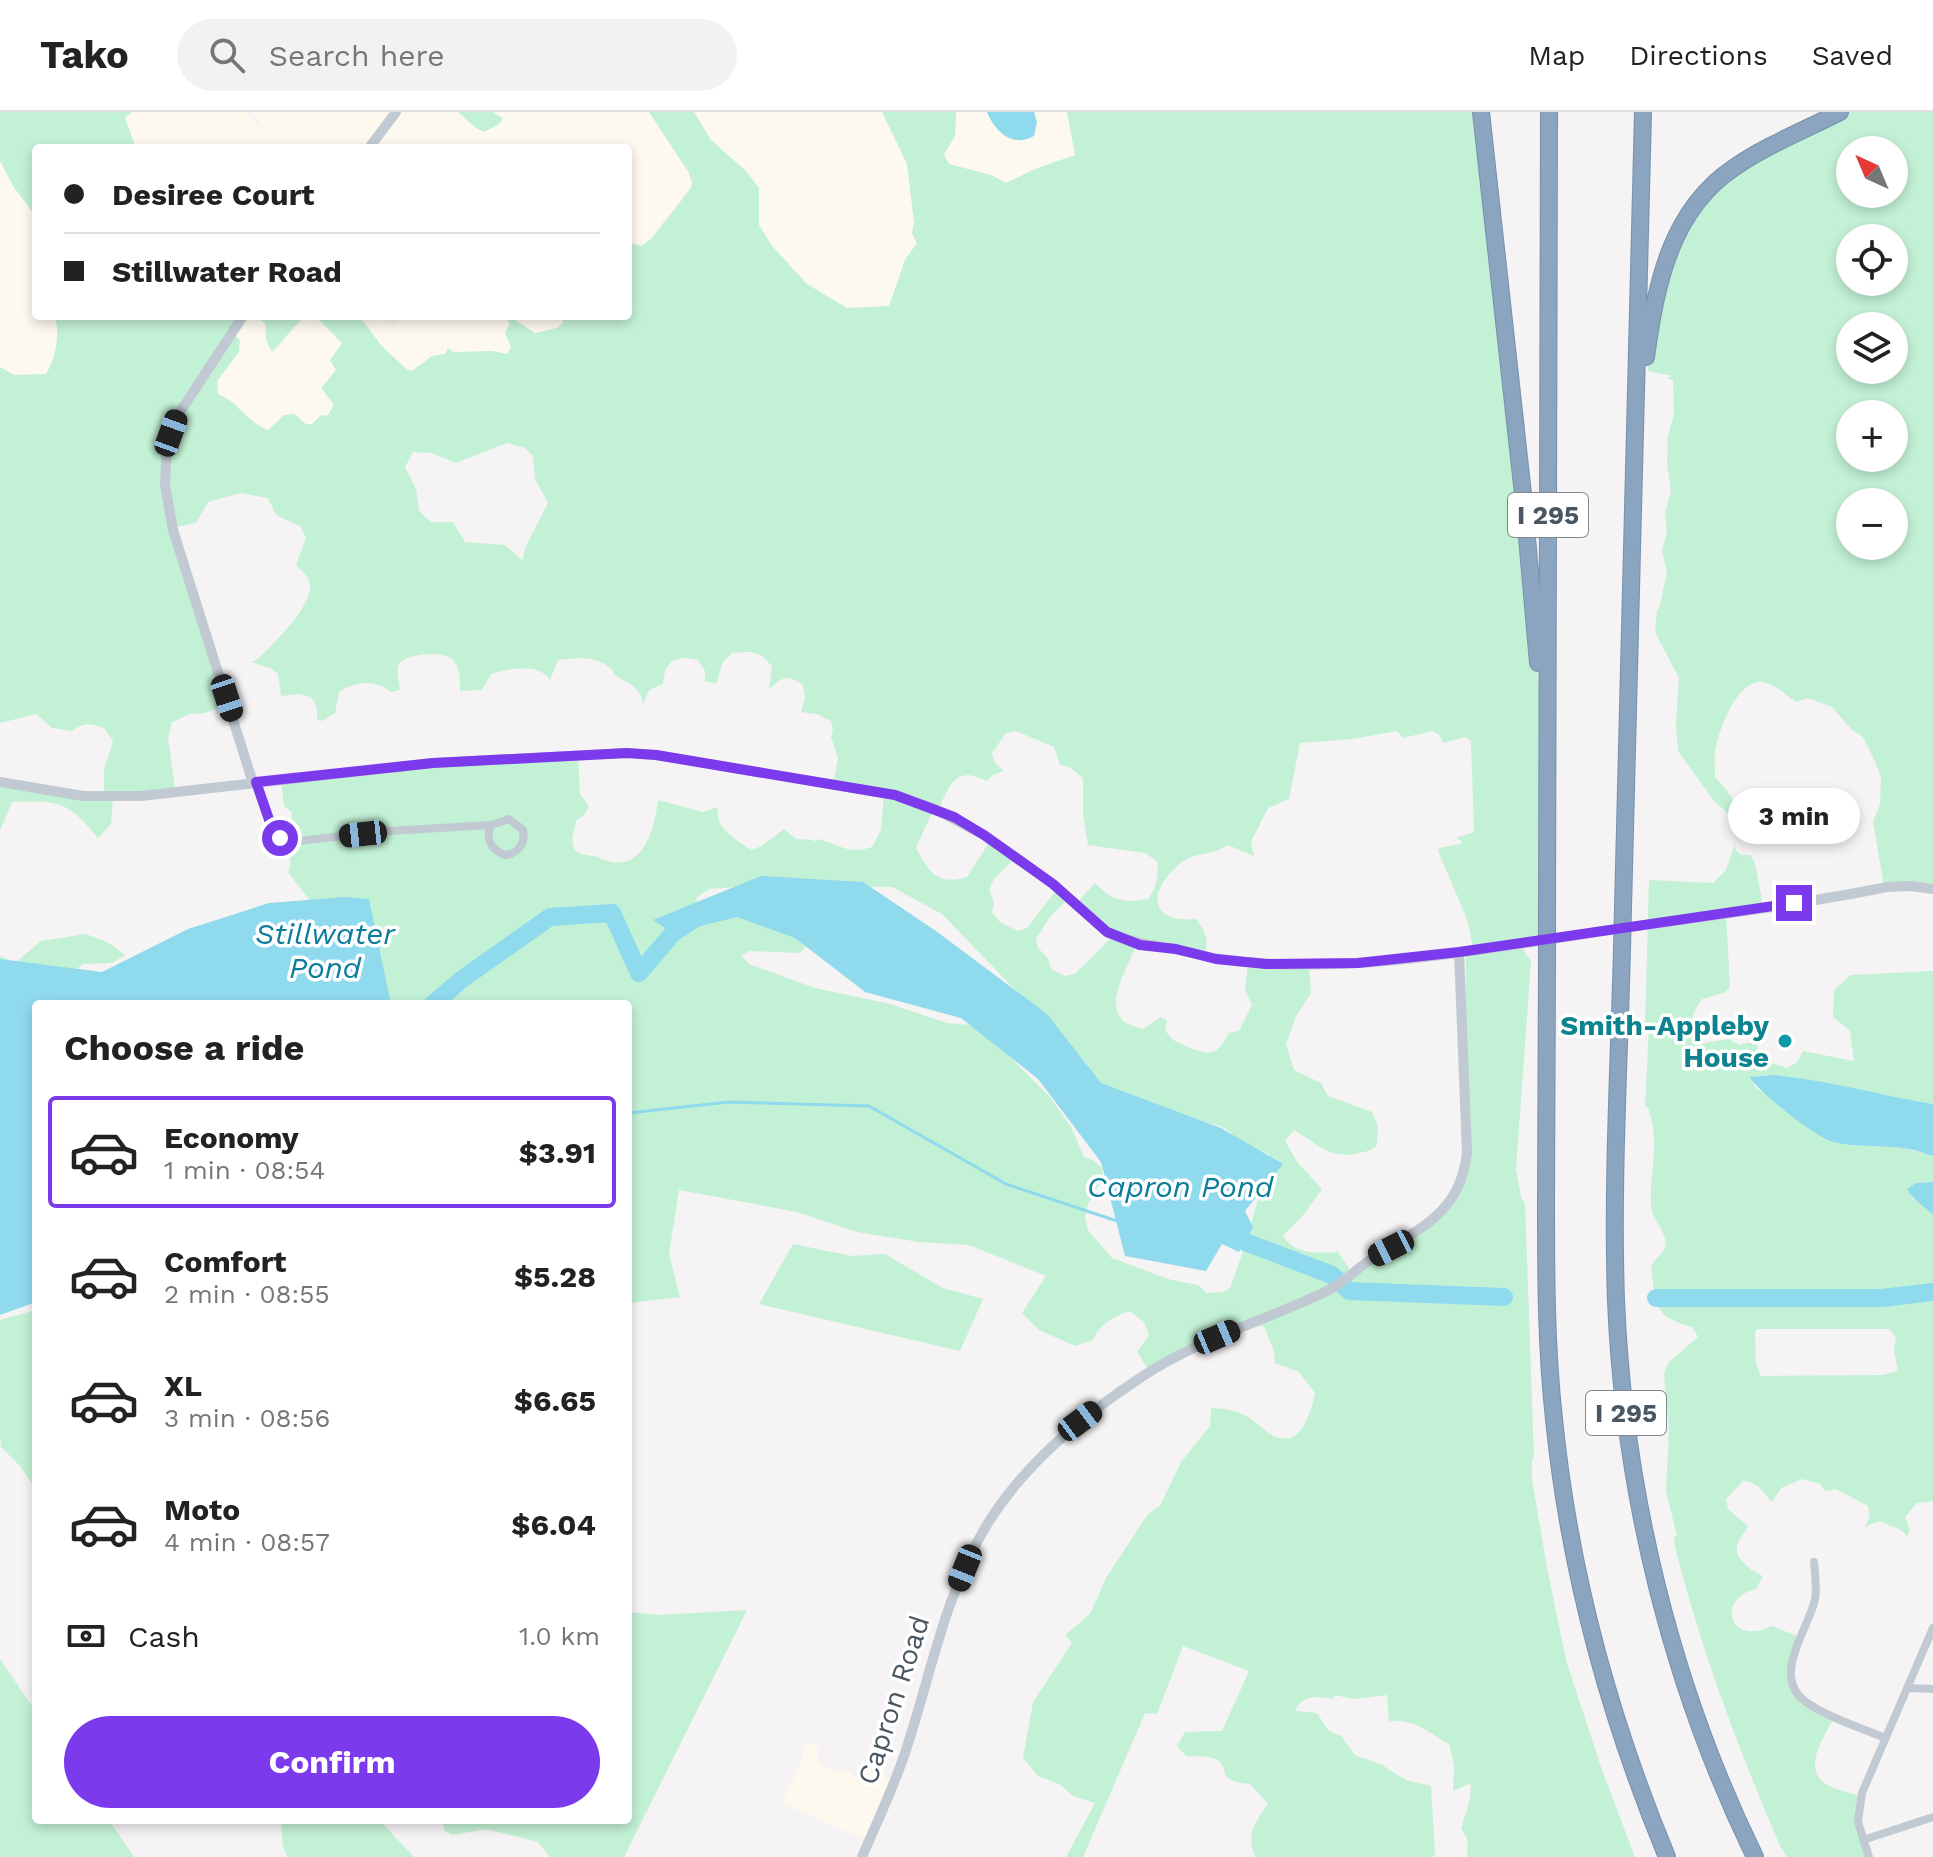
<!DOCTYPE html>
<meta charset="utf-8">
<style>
body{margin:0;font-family:"Work Sans",sans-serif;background:#f2f2f2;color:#222;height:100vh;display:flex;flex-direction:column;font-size:30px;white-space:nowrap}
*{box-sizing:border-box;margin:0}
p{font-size:26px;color:#767676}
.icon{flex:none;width:44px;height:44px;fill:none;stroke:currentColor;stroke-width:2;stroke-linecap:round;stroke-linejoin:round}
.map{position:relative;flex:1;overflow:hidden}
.details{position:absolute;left:32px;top:888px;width:600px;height:824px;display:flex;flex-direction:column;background:#fff;border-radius:8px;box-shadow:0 4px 12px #0003}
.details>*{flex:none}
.banner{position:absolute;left:32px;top:32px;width:600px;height:176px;border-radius:8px;box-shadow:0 4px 12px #0003;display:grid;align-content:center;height:176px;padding:0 32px;background:#fff}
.needle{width:52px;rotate:316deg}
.fabs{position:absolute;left:1836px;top:24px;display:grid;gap:16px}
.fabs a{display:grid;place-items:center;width:72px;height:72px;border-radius:50%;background:#fff;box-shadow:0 4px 12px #0003;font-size:40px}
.end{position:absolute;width:36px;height:36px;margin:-18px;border:10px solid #7c3aed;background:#fff;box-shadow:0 0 0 4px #fff}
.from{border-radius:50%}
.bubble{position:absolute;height:56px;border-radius:28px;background:#fff;box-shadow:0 4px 12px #0003;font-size:26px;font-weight:700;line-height:56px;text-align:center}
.car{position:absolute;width:24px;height:48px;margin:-24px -12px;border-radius:10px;box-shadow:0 0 6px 2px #0007;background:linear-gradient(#222 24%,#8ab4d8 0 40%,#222 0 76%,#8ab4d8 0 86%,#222 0)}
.banner b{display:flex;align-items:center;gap:28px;height:76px;font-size:30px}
.banner b+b{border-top:2px solid #e0e0e0}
.banner i{width:20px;height:20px;background:#222}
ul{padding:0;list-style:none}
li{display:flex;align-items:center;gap:24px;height:112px;margin:0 16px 12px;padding:0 16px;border:4px solid transparent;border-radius:8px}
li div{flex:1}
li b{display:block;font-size:30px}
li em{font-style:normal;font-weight:700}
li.current{border-color:#7c3aed}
li>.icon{width:72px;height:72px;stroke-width:1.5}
h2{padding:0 32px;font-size:36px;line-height:96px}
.pay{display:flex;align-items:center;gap:20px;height:88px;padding:0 32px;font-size:30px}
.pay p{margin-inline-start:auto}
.primary-button{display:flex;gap:16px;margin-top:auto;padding:16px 32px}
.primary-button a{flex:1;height:92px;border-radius:48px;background:#7c3aed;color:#fff;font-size:32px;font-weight:700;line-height:92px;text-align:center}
header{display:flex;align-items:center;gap:48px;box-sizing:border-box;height:112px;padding:0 40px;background:#fff;border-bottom:2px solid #e0e0e0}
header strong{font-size:38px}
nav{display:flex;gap:44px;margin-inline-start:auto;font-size:28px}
.search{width:560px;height:72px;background:#f2f2f2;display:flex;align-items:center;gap:20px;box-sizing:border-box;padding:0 28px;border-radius:44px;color:#767676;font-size:30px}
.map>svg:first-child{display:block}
.commercial{fill:#fdf9ef}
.green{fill:#c3f1d5;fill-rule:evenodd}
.water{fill:#90daee}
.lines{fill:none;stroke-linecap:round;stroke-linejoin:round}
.stream{stroke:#90daee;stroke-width:3}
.river{stroke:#90daee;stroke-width:18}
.motorway-casing{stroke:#7690ad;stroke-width:18}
.minor{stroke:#c1cad2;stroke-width:8}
.tertiary{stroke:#c1cad2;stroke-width:10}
.motorway{stroke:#8ba5c1;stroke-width:16}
.motorway-bridge-casing{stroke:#7690ad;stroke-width:18;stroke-linecap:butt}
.motorway-bridge{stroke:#8ba5c1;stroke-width:16}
.route{stroke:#7c3aed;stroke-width:10}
.culture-dot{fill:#0f9aa8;stroke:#fff;stroke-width:3}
.labels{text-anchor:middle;stroke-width:7;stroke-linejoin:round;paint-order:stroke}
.shield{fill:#fff;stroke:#808990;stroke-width:2}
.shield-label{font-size:26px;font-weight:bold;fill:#4a5661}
.culture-label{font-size:28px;font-weight:bold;fill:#0d838f;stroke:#fff;text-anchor:end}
.street-label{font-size:28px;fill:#4a5661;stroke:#fff}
.water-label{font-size:30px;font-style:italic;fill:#0c7c9b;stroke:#fff}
</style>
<header>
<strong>Tako</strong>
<div class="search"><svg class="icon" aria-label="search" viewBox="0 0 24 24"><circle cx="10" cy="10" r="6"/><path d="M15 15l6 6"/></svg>Search here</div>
<nav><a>Map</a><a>Directions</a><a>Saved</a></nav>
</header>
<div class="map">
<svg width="1933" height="1745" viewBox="0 0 1933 1745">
<rect width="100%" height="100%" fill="#f5f3f3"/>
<path class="commercial" d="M129,0H244L268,23L251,0H458L476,16L502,6L493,0H649L689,61L692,71L672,102L664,107L652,126L641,134L628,130V36H136L125,6Z
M694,0H882L907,52L914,111L912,121L917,131L905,148L889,194L847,196L807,172L772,134L759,113V76L746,59L711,28Z
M956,0H1067L1075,43L1035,57L1006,72L991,63L949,52L944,43L955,24Z
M0,49L13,74L36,105V204H55L58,216L54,249L46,262L14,263L0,255Z
M243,204H256L265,211L266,228L275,239L304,204H315L343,231L331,248L336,258L334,293L327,304L321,303L312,312L306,313L284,303L268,318L249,306L233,289L218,282L217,269L239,240L231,221Z
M360,204H387L390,210L396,214L394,210L400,204H504L510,212L511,235L507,242L453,240L432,244L412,259L407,258L381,233Z
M509,204H562L564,211L557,216L535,221Z
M806,1631L820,1635L817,1642V1651L826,1656L850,1661L860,1669L868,1658L898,1668L868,1729L782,1691L800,1653Z"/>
<path class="green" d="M0,0H132L125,6L136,36H36V105L13,74L0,49Z
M458,0H493L503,6L499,12L484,20L476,16Z
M649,0H694L711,28L746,59L759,76V113L772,134L807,172L847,196L889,194L905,148L917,131L912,121L914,111L907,52L882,0H956L955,24L944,42L949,52L991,63L1006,71L1035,57L1075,43L1067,0H1479L1543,613L1546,824L1519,832L1531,849L1516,1057L1521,1085L1525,1091L1534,1345L1532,1348V1367L1547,1456L1566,1548L1602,1658L1635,1745H1467L1468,1729L1461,1716L1470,1688L1471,1671L1453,1679L1454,1653L1449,1632C1430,1622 1411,1604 1389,1610L1387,1583L1353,1587L1335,1583L1333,1587C1317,1584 1303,1582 1295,1599L1317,1601L1328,1618L1341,1624L1355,1643L1382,1653L1406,1668L1431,1674L1435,1742L1432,1745H1256C1244,1723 1256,1710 1268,1692L1250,1672C1211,1669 1234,1652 1212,1646C1204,1643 1194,1645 1186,1644L1177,1634L1185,1620L1222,1619L1249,1559L1183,1534L1157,1602L1145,1601L1083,1745H1066L1095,1691L1073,1684L1059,1672L1038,1664L1023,1646L1033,1590L1072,1531L1065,1523L1090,1502L1106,1466L1148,1402L1160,1394L1181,1350L1210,1314L1211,1296C1225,1297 1236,1298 1248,1305C1257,1310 1265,1320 1274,1324C1301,1337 1311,1300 1315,1281L1299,1260L1275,1251L1274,1239L1264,1215L1259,1214L1215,1230L1152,1263L1137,1240L1149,1223L1144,1210L1130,1199C1113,1205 1100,1211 1093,1228L1075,1234L1039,1218L1022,1201L1046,1164L969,1133L919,1130L857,1120L797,1100L679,1078L669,1142L680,1185L628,1191V892H389L288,760L291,752L280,716L288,726L292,704L291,699L284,694L281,668L578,644L580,682L589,694L584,703L576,709C575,716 571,727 573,733C575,743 586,743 594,744C600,745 605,749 611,750C646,757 655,712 658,688L703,700L718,695C714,716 735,727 751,738L762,734L784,717L796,727L814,728L812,732L818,727C841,733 849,743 872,735L881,718L884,682L833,673L838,646L831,625L833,616L831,609L817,602L801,600L805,586L803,573C789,562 780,565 769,578L772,555C760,538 752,539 732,541L723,550L716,572L705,569V559L698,548C676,543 665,548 663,572L649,578L643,593C640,574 633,574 618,565C610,560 617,562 610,556C596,543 575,546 558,548L550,568C538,550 509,557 491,562L482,578L460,579C460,568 461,557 453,548C446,539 405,541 399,552C396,558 399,570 400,578L391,580C375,567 356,569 339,580L335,601L322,609L317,607V595L311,585L299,582L281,584L278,562L270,556L251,550L258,547C272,533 318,490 309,468C306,462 300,457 296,453L306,426L300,414L276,403L268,386L240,381L208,390L196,411L173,416L227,593L205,601L190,602L172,610L168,626L175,676L113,685L111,712L98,726C68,689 59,688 12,690L0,718V670L104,683V658L113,629L104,616C91,612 84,610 72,619L52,616L36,602L0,611V255L14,263L46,262C56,245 60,224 55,204H243L232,221L240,228L239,240L217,269L218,282C239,291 249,312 268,318L284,303L294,302L306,312H312L321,303L327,304L334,293L321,276L336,258L330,248L342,231L315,204H359L381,233L407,258L412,259L432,244L445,242L448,236L453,240L492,239L507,242L511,235L505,221L510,212L504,204H509L535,221L557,216L563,211L562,204H628V130L641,134L652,126L691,76L692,71L689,61ZM507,331L525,336L533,344L535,367L548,391L526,434L522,448L505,433L465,430L453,410H431L419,399L416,377L405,355L413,340L432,341L456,351ZM1016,619L1054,635L1060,653L1069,655L1083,666V701L1088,733L1145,741L1157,749C1159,763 1157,775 1148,787C1126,792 1110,788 1095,771L1077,791L1113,824L1075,862L1065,864L1052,858L1047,845L1038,836L1036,827L1050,805L1069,786L1057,777L1027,816L1018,819L1000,810L992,800L994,791L989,777L994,767L1014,747L990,729L967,765C937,774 929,760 916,736L934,696H939C951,670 956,654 987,669L993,663L1004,659L994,650L992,641L1006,621ZM1397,619L1403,626L1433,619L1439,623L1443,631L1465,625L1471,629L1474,720L1456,726L1463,730L1460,732L1439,736L1438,739L1467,807L1473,834L1466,842L1464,1054L1450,1087L1407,1125L1351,1159L1338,1140C1317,1141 1295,1143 1283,1124L1305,1101L1322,1077L1298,1051L1285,1029L1294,1018C1315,1030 1328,1046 1353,1042C1364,1040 1370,1040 1377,1033L1378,1014L1372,1000L1328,984L1321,971L1294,958L1286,932L1296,904L1311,881L1309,852L1248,851L1245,878L1252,893L1239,919L1229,921C1216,945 1209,944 1186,934C1175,930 1171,927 1165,918L1167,908L1160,905L1143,917C1137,915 1129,913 1125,910C1102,893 1130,853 1136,833L1204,843C1210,829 1205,819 1196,807C1185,808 1167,808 1160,797C1149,779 1176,751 1191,745C1205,740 1212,743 1228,733L1254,744L1251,730L1268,696L1289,687L1300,631L1352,627ZM748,774L892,775L942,802L1086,951L1115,1006L1200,1008L1225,1016L1242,1030L1270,1043L1246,1131L1230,1176L1224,1180L1207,1181L1198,1173L1168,1167L1112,1146L1088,1118L1085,1105L1088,1092L1103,1066L1102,1056L1093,1048L1084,1045L1071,1015L1049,984L984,919L971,913L947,911L890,892L815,876L749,852L741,844L749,839L800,841L810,830L756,810L699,793L696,786L709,777Z
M1849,0H1933V777L1884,774L1873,710L1880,692L1881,665L1873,645L1863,625L1852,618L1832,595L1808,586L1796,590C1787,584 1775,572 1763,570C1737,566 1719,618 1715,639C1714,647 1715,656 1715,665C1729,681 1736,686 1735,708L1714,689L1678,639L1676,611L1679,566L1655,520L1657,498L1659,497L1667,461L1662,438L1667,420L1665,401L1671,380L1667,351L1668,324L1674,302L1673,269L1667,266L1673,264L1648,259V250L1670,138L1728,61ZM1850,38H1894V82H1850ZM1850,126H1894V170H1850ZM1850,214H1894V258H1850ZM1850,302H1894V346H1850ZM1850,390H1894V434H1850Z
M256,204H304L272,240L266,228L265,211Z
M1735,732L1736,739L1741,743H1750L1755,751L1763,794L1726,801L1730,876L1723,881L1702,887C1692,901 1689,909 1695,925L1704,931L1729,927L1739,933L1757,929C1756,949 1771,951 1787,956L1797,950L1803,939L1854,949L1850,919L1833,905L1834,878L1851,863L1933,859V992L1773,963L1749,966L1757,977L1771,985L1793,1005L1933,1044V1070L1916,1071L1912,1086L1923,1093L1933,1103V1389L1917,1391L1905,1405L1910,1418L1907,1424L1901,1418L1879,1409L1865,1415L1870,1404L1868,1394L1836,1377L1825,1379L1820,1372L1802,1367L1781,1376L1772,1390C1763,1380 1757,1369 1743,1369L1726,1387L1728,1397L1748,1414C1745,1420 1739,1427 1737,1434C1734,1447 1753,1460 1763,1464L1756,1477C1716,1486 1728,1535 1772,1514L1797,1524L1791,1555L1800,1584L1834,1605C1826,1623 1803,1652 1823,1670C1831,1677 1849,1680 1859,1684L1857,1699L1868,1745H1787L1780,1734C1738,1636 1701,1538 1675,1435L1674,1424H1677L1666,1379L1669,1317L1664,1261L1669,1250L1698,1225L1692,1215C1652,1204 1656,1192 1651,1155C1654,1147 1663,1142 1665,1135C1669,1122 1652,1107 1651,1094C1649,1059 1661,1031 1648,996L1645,994L1649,916L1645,915L1649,768L1713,771L1726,758ZM1758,1217H1890L1896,1226L1894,1238L1898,1259L1883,1263L1761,1264L1756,1252L1755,1219Z
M86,822L109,831L125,843L112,851L83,852L65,866L0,864V844L15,851L41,829Z
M793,1132L852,1144L885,1142L943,1176L983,1187L960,1239L759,1192Z
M36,1198V1377L19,1353L1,1335L0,1321V1208Z
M747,1498L624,1745H550L538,1730L486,1717L452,1723L445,1719L442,1708H628V1500L657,1503Z
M0,1547L36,1600V1708H109L134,1745H0Z
M280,1708H379L414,1745H288C279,1731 284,1723 280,1708Z"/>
<path class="water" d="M987,0H1034L1037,10L1034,24C1013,36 995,20 987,0Z
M761,764L863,770L936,819L1047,902L1101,971L1221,1016L1283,1052L1245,1099L1253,1115L1239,1140L1222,1132L1206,1159L1125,1144L1101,1050L1038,967L961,906L865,880L795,826L737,805L673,821L653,808Z
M345,785L369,787L391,892H36V1190L0,1203V847L102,860L188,817L269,791Z
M1773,963C1827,968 1879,983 1933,992V1044C1925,1042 1917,1038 1909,1037C1884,1032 1857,1036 1833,1030C1815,1025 1760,981 1749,965Z
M1933,1070V1103C1924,1094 1913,1088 1907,1077L1916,1071Z"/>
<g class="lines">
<path class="stream" d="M628,1001L729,990L869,994L1006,1072L1117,1109"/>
<path class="river" d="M433,892L461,868L550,805L612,801L639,861L673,821L693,808
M1226,1116L1245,1130L1332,1163L1349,1179L1504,1185
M1656,1186H1882L1933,1180"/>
<defs>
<path id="motorway" d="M1481,0L1524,391L1538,551
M1646,245C1656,173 1670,98 1735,55C1767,33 1805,18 1840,0
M1623,796L1643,0
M1547,806L1549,0
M1622,837C1619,954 1612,1072 1616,1189C1624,1380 1671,1573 1755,1745
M1547,848C1547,928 1547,1009 1546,1090C1546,1162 1546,1235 1554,1307C1569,1458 1609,1605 1667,1745"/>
</defs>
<use href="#motorway" class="motorway-casing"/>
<path class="minor" d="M256,670C263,691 267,721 289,730L388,719L491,713L509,707L523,718C526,731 518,742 505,743C491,738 485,727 491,713
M1814,1450C1815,1461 1817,1476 1815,1487C1809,1517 1770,1564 1806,1590C1827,1605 1861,1616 1885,1626
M1907,1576L1933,1577
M1863,1728L1933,1705
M1869,1745L1858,1710L1862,1681L1933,1516"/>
<path class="tertiary" d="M369,36L396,0
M243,204L178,303L167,335L165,373L173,418L253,671
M0,670L83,684H141L433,651L627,641L656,643L895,683L933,696L984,723L1053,772L1107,820C1133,832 1156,833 1183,839C1195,841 1207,845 1219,847C1351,865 1487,836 1617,817C1707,804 1798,793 1887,775L1911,774L1933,777
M862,1745C877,1710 894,1675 906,1638C931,1562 945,1481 988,1411C1024,1353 1084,1303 1140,1266C1198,1227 1265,1209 1327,1179C1345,1170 1359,1154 1376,1144C1421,1116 1461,1100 1467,1040L1459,840"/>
<use href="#motorway" class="motorway"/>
<defs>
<path id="motorway-bridge" d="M1622,837L1623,796
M1547,848V806"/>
</defs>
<use href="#motorway-bridge" class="motorway-bridge-casing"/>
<use href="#motorway-bridge" class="motorway-bridge"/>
</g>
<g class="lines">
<path class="route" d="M280,726L272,716L256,670L433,651L627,641L656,643L895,683L954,705L984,723L1053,772L1107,820L1140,833L1176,837L1216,847L1266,852L1358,851L1459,840L1794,791"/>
</g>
<circle class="culture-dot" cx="1785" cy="929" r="8"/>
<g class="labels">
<g class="shield">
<rect x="1508" y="381" width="80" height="44" rx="6"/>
<rect x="1586" y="1279" width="80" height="44" rx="6"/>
</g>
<g class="shield-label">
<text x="1548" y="412">I 295</text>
<text x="1626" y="1310">I 295</text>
</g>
<g class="culture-label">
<text x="1769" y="923">Smith-Appleby<tspan x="1769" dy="32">House</tspan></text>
</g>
<g class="street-label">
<text transform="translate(893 1588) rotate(-72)" y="10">Capron Road</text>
</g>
<g class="water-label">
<text x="325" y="832">Stillwater<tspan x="325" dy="34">Pond</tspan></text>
<text x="1180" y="1085">Capron Pond</text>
</g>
</g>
</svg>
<div class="fabs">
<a><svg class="needle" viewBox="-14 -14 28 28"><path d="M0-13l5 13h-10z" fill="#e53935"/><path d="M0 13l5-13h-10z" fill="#767676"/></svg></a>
<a><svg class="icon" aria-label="locate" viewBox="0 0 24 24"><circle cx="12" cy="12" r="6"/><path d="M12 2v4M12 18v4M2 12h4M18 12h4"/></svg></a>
<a><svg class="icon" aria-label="layers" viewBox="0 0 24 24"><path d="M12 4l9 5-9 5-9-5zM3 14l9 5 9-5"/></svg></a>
<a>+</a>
<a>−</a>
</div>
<i class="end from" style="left:280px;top:726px"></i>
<i class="end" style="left:1794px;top:791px"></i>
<div class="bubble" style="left:1728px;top:676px;width:132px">3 min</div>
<i class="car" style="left:171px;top:321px;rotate:20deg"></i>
<i class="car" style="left:227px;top:586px;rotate:162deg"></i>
<i class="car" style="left:363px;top:722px;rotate:264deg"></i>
<i class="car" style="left:1391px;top:1136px;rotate:243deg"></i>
<i class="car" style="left:1217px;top:1225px;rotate:67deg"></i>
<i class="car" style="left:1080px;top:1309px;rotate:53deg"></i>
<i class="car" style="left:965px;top:1456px;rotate:202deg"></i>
<div class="banner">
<b><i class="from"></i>Desiree Court</b>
<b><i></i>Stillwater Road</b>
</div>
<section class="details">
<h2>Choose a ride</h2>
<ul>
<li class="current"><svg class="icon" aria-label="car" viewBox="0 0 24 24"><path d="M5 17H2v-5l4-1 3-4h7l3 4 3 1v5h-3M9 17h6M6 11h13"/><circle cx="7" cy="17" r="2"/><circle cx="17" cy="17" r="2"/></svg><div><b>Economy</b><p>1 min · 08:54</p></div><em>$3.91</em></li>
<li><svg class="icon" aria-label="car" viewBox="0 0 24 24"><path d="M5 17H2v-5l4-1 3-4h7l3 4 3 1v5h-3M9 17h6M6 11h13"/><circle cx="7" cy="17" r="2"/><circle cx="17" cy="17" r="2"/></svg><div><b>Comfort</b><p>2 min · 08:55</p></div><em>$5.28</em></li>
<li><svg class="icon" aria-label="car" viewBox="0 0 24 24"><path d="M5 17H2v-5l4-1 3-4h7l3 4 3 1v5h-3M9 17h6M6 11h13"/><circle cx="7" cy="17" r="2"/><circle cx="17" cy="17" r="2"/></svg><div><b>XL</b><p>3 min · 08:56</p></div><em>$6.65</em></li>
<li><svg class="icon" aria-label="car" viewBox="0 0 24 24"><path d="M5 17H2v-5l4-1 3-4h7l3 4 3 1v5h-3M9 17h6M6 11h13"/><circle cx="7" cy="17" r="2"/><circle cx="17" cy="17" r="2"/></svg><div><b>Moto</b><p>4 min · 08:57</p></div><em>$6.04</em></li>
</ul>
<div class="pay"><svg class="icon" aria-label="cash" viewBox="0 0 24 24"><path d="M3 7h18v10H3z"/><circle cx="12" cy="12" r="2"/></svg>Cash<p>1.0 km</p></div>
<div class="primary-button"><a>Confirm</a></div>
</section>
</div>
